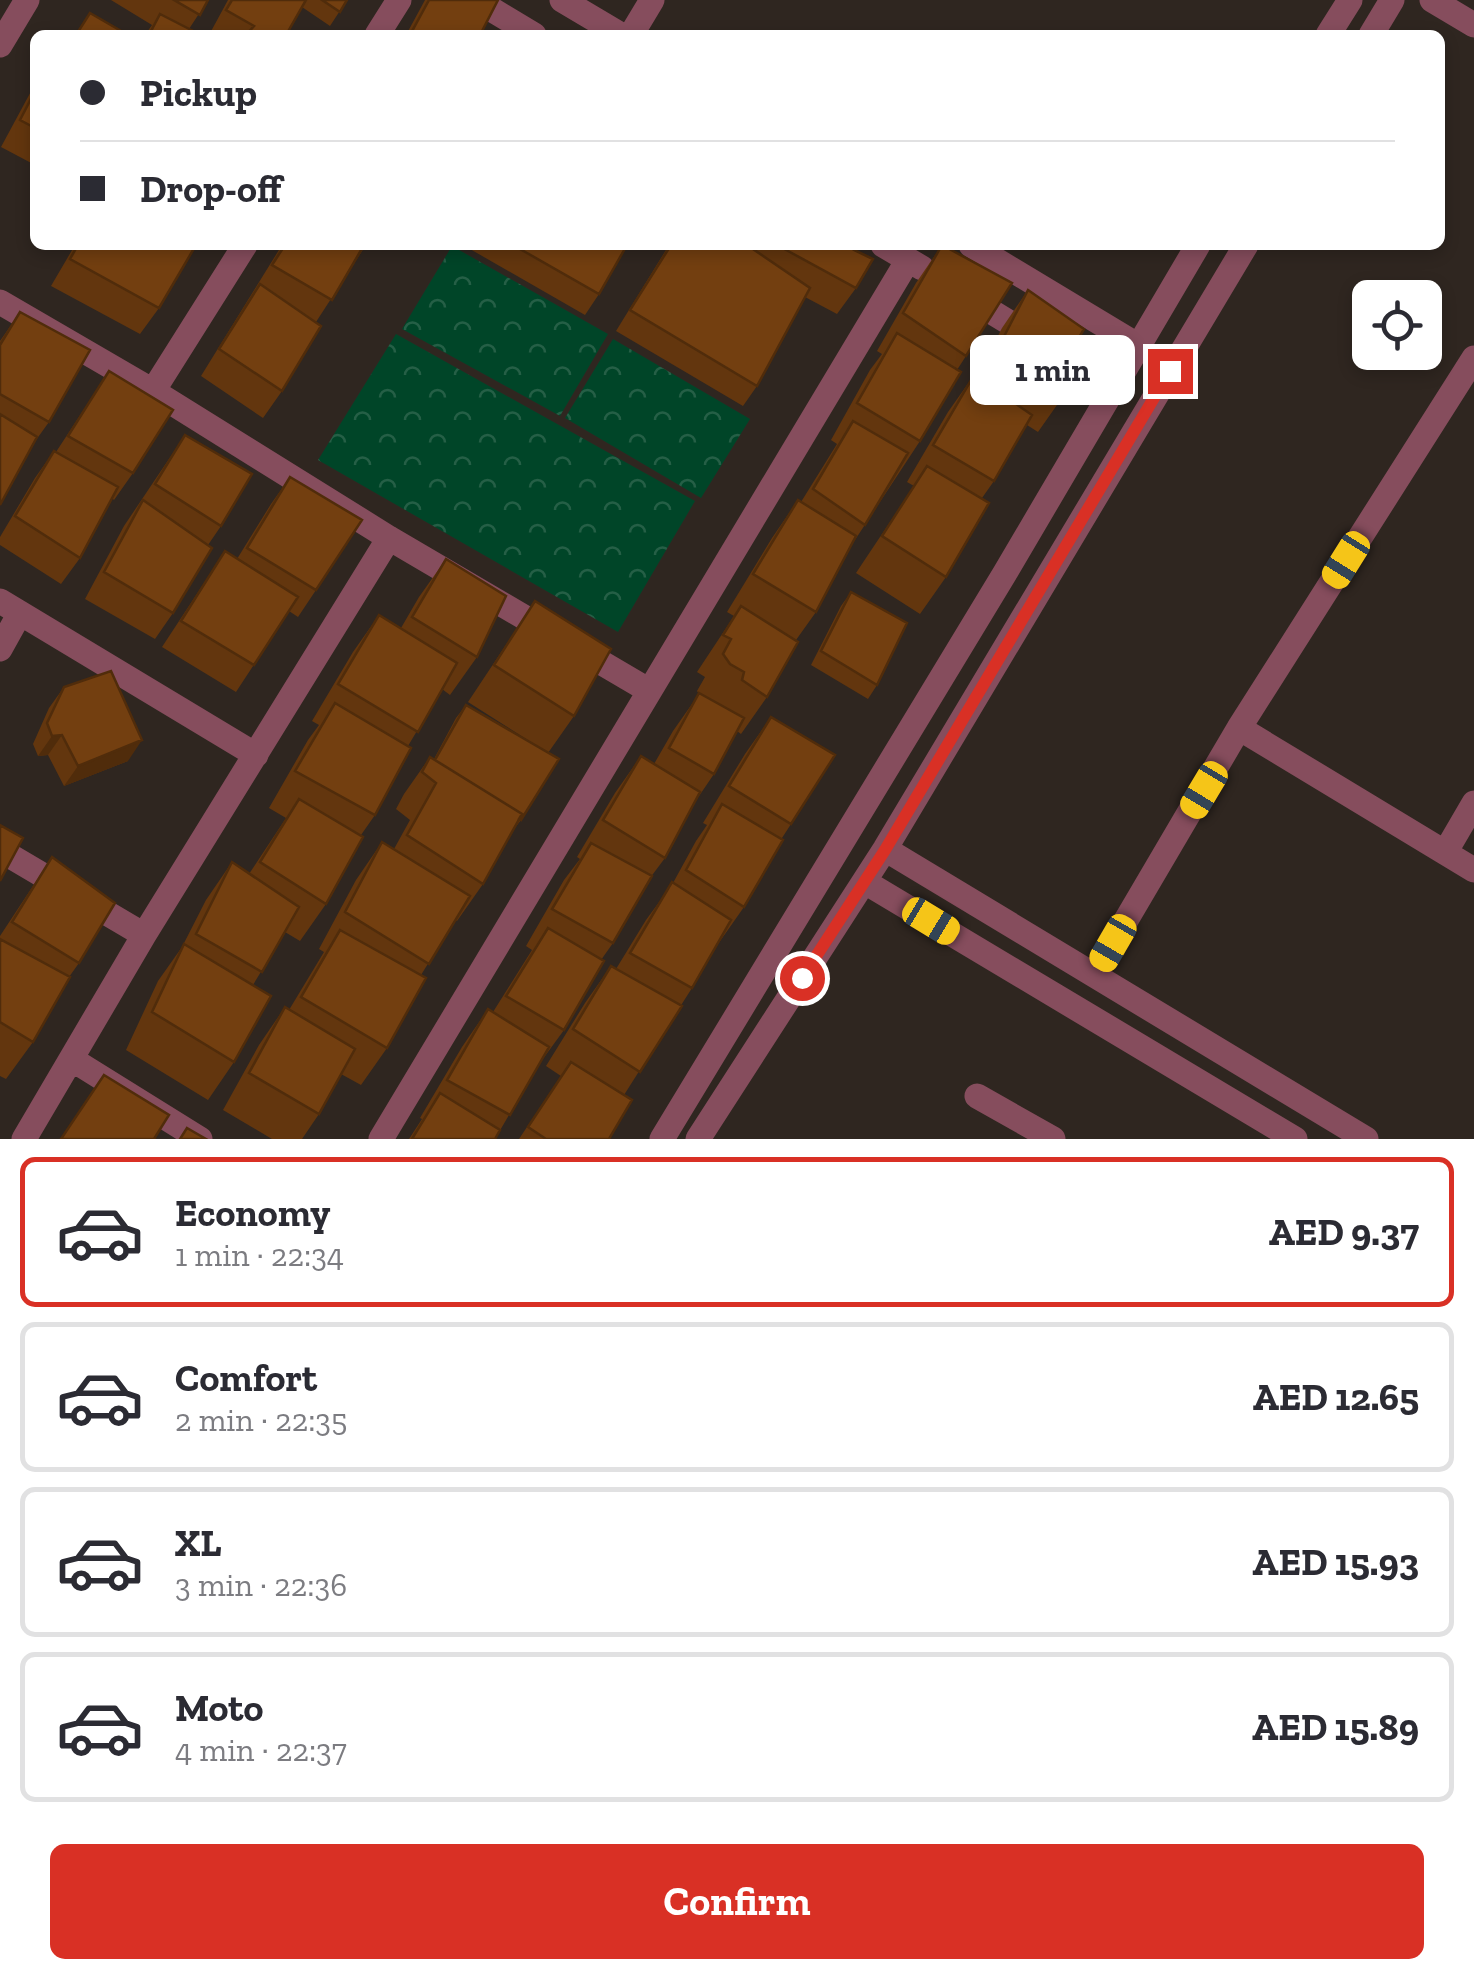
<!DOCTYPE html>
<meta charset="utf-8">
<style>
body{margin:0;font-family:"Zilla Slab",serif;background:#f2f2f3;color:#2b2b33;height:100vh;display:flex;flex-direction:column;font-size:38px;white-space:nowrap}
*{box-sizing:border-box;margin:0}
p{font-size:32px;color:#7c7c81}
.icon{flex:none;width:55px;height:55px;fill:none;stroke:currentColor;stroke-width:2;stroke-linecap:round;stroke-linejoin:round}
.map{position:relative;height:1139px;overflow:hidden}
.sheet{display:flex;flex-direction:column;background:#fff;flex:1}
.sheet>*{flex:none}
.banner{position:absolute;left:30px;top:30px;width:1415px;height:220px;border-radius:15px;box-shadow:0 5px 15px #0003;display:grid;align-content:center;height:220px;padding:0 50px;background:#fff}
.controls{position:absolute;left:1352px;top:280px;display:grid;gap:20px}
.controls a{display:grid;place-items:center;width:90px;height:90px;border-radius:15px;background:#fff;box-shadow:0 5px 15px #0003;font-size:50px}
.end{position:absolute;width:45px;height:45px;margin:-22px;border:12px solid #d93025;background:#fff;box-shadow:0 0 0 5px #fff}
.from{border-radius:50%}
.bubble{position:absolute;height:70px;border-radius:15px;background:#fff;box-shadow:0 5px 15px #0003;font-size:32px;font-weight:700;line-height:70px;text-align:center}
.car{position:absolute;width:30px;height:60px;margin:-30px -15px;border-radius:12px;box-shadow:0 0 8px 2px #0007;background:linear-gradient(#f5c518 24%,#345 0 40%,#f5c518 0 76%,#345 0 86%,#f5c518 0)}
.banner b{display:flex;align-items:center;gap:35px;height:95px;font-size:38px}
.banner b+b{border-top:2px solid #e1e1e2}
.banner i{width:25px;height:25px;background:#2b2b33}
ul{padding:18px 0 0;list-style:none}
li{display:flex;align-items:center;gap:30px;height:150px;margin:0 20px 15px;padding:0 30px;border:5px solid #e1e1e2;border-radius:15px}
li div{flex:1}
li b{display:block;font-size:38px}
li em{font-style:normal;font-weight:700}
li.selected{border-color:#d93025}
li>.icon{width:90px;height:90px;stroke-width:1.5}
.cta{display:flex;gap:20px;margin-top:auto;padding:20px 50px}
.cta a{flex:1;height:115px;border-radius:15px;background:#d93025;color:#fff;font-size:40px;font-weight:700;line-height:115px;text-align:center}
.map>svg:first-child{display:block}
.park{fill:url(#park-crowns)}
.lines{fill:none;stroke-linecap:round;stroke-linejoin:round}
.minor{stroke:#864d5d;stroke-width:25}
.wall{fill:#63360e}
.shaded-wall{fill:#502c0b}
.building{fill:#733f10;stroke:#502c0b;stroke-width:2.5}
.route{stroke:#d93025;stroke-width:12}
</style>
<div class="map">
<svg width="1474" height="1139" viewBox="0 0 1474 1139">
<defs>
<pattern id="park-crowns" width="20" height="18" patternUnits="userSpaceOnUse" patternTransform="scale(2.5)"><rect width="20" height="18" fill="#004528"/><path d="M2 6a3 3 0 1 1 6 0M12 15a3 3 0 1 1 6 0" fill="none" stroke="#255f46"/></pattern>
</defs>
<rect width="100%" height="100%" fill="#2f2620"/>
<path class="park" d="M452,246L608,334L560,416L402,329Z
M396,334L695,501L618,632L318,460Z
M613,339L750,419L701,498L565,418Z"/>
<g class="lines">
<path class="minor" d="M476,0L534,35
M562,0L621,35
M1432,0L1474,25
M377,35L399,0
M631,35L652,0
M1328,35L1350,0
M1371,35L1392,0
M0,45L27,0
M883,245L922,268
M971,245L1137,345
M964,295L1115,387
M0,302L153,391L389,538L648,690
M153,391L245,245
M0,601L256,755
M0,649L20,613
M1239,728L1474,870
M885,849L1366,1139
M0,850L144,935
M1446,851L1474,803
M865,882L1295,1139
M1095,973L1239,728L1474,358
M73,1060L200,1139
M977,1096L1053,1139
M24,1139L144,935L389,538
M381,1139L908,260
M662,1139L1005,573L1198,245
M698,1139L885,849L1246,245"/>
</g>
<path class="wall" d="M111,0H208L189,29L196,35H145L152,25Z
M228,0H347L330,26L302,7L286,35H209Z
M425,0H498L480,35H406Z
M35,84V165L1,147Z
M75,245H196L159,308L140,334L51,286Z
M282,245H366L316,322L282,391L263,418L201,376Z
M463,245H627L599,294L585,315Z
M669,245H857L854,250L856,288L837,314L805,297L757,386L743,406L616,331Z
M942,245L966,356L957,370L920,441L851,546L816,612L796,640L767,697L741,734L737,731L714,774L697,799L665,858L650,878L613,943L601,960L564,1030L537,1067L495,1139H409L422,1119L420,1118L462,1047L488,1009L493,1012L532,950L526,946L564,880L580,859L577,857L615,793L641,756L654,764L673,731L699,694L697,691L705,677L697,672L734,616L727,612L772,538L798,500L801,502L837,444L831,440L870,370L882,354L877,351L916,283Z
M1028,290L1067,358L1064,395L1038,432L1027,425L994,481L982,498L946,577L920,614L856,573L914,486L907,482L948,412L974,375L977,377L1002,328Z
M20,312L49,422L31,447L0,505V341Z
M109,371L133,473L114,500L112,498L80,558L61,584L0,545V537L35,478L54,451L56,452Z
M185,435L221,526L208,545L173,613L155,639L85,599L124,526Z
M290,477L316,590L298,617L289,611L236,692L162,647L225,551L237,559L271,504Z
M446,559L477,657L450,695L442,689L408,746L375,815L361,835L326,904L300,941L285,932L253,985L234,1062L208,1100L126,1050L158,981L182,947L206,900L232,862L249,874L286,818L269,808L308,740L319,725L312,721L353,652L379,615L401,628L419,597Z
M851,592L877,685L868,699L811,665L841,606Z
M535,601L574,716L548,753L521,820L511,833L483,884L457,921L455,920L421,975L387,1048L361,1085L341,1074L319,1114L302,1139H272L223,1110L259,1045L285,1007L289,1010L324,952L319,949L356,880L382,842L394,849L410,820L396,809L404,794L430,757L434,759L456,718L466,705L545,751L468,702Z
M64,687L128,761L64,786L48,755L38,756L33,744L49,708Z
M771,717L791,824L782,838L744,907L718,944L692,988L624,1095L609,1139H519L561,1076L546,1066L585,1003L611,966L616,969L646,920L673,883L696,841L707,825L703,823L745,754Z
M52,857L79,963L69,977L33,1042L6,1079L0,1076V936Z"/>
<path class="shaded-wall" d="M62,735L48,755L38,756L52,736Z
M142,740L128,761L64,786L78,766Z"/>
<path class="building" d="M174,0H208L200,15Z
M232,0H306L286,35H246L254,26L226,10Z
M322,0H347L340,12Z
M429,0H498L480,35H410Z
M90,13L128,35H76Z
M160,14L197,33L196,35H149Z
M35,91V128L20,120Z
M78,245H196L159,308L70,259Z
M285,245H364L332,300L272,265Z
M513,245H627L599,294Z
M671,245H747L810,288L757,386L630,310Z
M777,245H857L854,250L873,259L856,288Z
M942,245L1012,283L966,356L903,313Z
M260,284L321,326L282,391L219,349Z
M1028,290L1084,329L1067,358L1080,366L1064,395L997,350Z
M20,312L90,350L49,422L0,394V345Z
M897,333L961,372L920,441L857,403Z
M109,371L173,410L133,473L68,436Z
M974,375L1032,415L994,481L933,445Z
M0,414L37,437L0,505Z
M853,421L908,453L865,525L813,489Z
M185,435L252,474L221,526L155,484Z
M54,451L118,487L80,558L15,516Z
M927,466L989,503L946,577L882,536Z
M290,477L362,520L316,590L247,548Z
M143,500L212,548L173,613L104,572Z
M798,500L856,536L816,612L753,574Z
M225,551L298,597L254,665L181,621Z
M446,559L506,596L477,657L412,617Z
M851,592L907,623L877,685L821,651Z
M535,601L611,649L574,716L494,665Z
M741,606L798,642L767,697L742,680L744,672L730,664L723,654L731,639L723,635Z
M379,615L457,663L418,732L338,684Z
M111,671L142,740L78,766L62,735L52,736L47,723L64,687Z
M699,693L744,718L714,774L669,748Z
M335,703L411,748L375,815L295,771Z
M466,705L559,759L521,820L519,819L522,814L435,760Z
M771,717L835,755L791,824L729,786Z
M641,756L700,792L665,858L603,820Z
M430,757L522,814L483,884L407,835L436,783L422,772Z
M299,799L363,837L326,904L260,862Z
M722,804L783,840L744,907L686,870Z
M0,825L23,838L0,881Z
M382,842L470,896L429,964L345,912Z
M591,843L652,876L613,943L552,909Z
M52,857L115,903L79,963L12,922Z
M232,862L299,907L262,972L196,934Z
M672,882L731,920L692,988L630,953Z
M548,928L604,961L564,1030L506,996Z
M340,930L426,978L387,1048L301,997Z
M0,939L70,977L33,1042L0,1022Z
M184,944L271,996L234,1062L152,1012Z
M611,966L682,1006L640,1072L573,1029Z
M285,1007L355,1049L319,1114L249,1073Z
M488,1009L549,1047L510,1115L447,1080Z
M571,1062L632,1100L609,1139H546L528,1127Z
M104,1075L169,1115L154,1139H61Z
M440,1093L500,1130L495,1139H412Z
M187,1128L206,1139H180Z"/>
<g class="lines">
<path class="route" d="M802,978L885,850L1170,371"/>
</g>
</svg>
<div class="controls">
<a><svg class="icon" aria-label="locate" viewBox="0 0 24 24"><circle cx="12" cy="12" r="6"/><path d="M12 2v4M12 18v4M2 12h4M18 12h4"/></svg></a>
</div>
<i class="end from" style="left:802px;top:978px"></i>
<i class="end" style="left:1170px;top:371px"></i>
<div class="bubble" style="left:970px;top:335px;width:165px">1 min</div>
<i class="car" style="left:1346px;top:560px;rotate:212deg"></i>
<i class="car" style="left:1204px;top:790px;rotate:211deg"></i>
<i class="car" style="left:931px;top:921px;rotate:121deg"></i>
<i class="car" style="left:1113px;top:943px;rotate:210deg"></i>
<div class="banner">
<b><i class="from"></i>Pickup</b>
<b><i></i>Drop-off</b>
</div>
</div>
<section class="sheet">
<ul>
<li class="selected"><svg class="icon" aria-label="car" viewBox="0 0 24 24"><path d="M5 17H2v-5l4-1 3-4h7l3 4 3 1v5h-3M9 17h6M6 11h13"/><circle cx="7" cy="17" r="2"/><circle cx="17" cy="17" r="2"/></svg><div><b>Economy</b><p>1 min · 22:34</p></div><em>AED 9.37</em></li>
<li><svg class="icon" aria-label="car" viewBox="0 0 24 24"><path d="M5 17H2v-5l4-1 3-4h7l3 4 3 1v5h-3M9 17h6M6 11h13"/><circle cx="7" cy="17" r="2"/><circle cx="17" cy="17" r="2"/></svg><div><b>Comfort</b><p>2 min · 22:35</p></div><em>AED 12.65</em></li>
<li><svg class="icon" aria-label="car" viewBox="0 0 24 24"><path d="M5 17H2v-5l4-1 3-4h7l3 4 3 1v5h-3M9 17h6M6 11h13"/><circle cx="7" cy="17" r="2"/><circle cx="17" cy="17" r="2"/></svg><div><b>XL</b><p>3 min · 22:36</p></div><em>AED 15.93</em></li>
<li><svg class="icon" aria-label="car" viewBox="0 0 24 24"><path d="M5 17H2v-5l4-1 3-4h7l3 4 3 1v5h-3M9 17h6M6 11h13"/><circle cx="7" cy="17" r="2"/><circle cx="17" cy="17" r="2"/></svg><div><b>Moto</b><p>4 min · 22:37</p></div><em>AED 15.89</em></li>
</ul>
<div class="cta"><a>Confirm</a></div>
</section>
